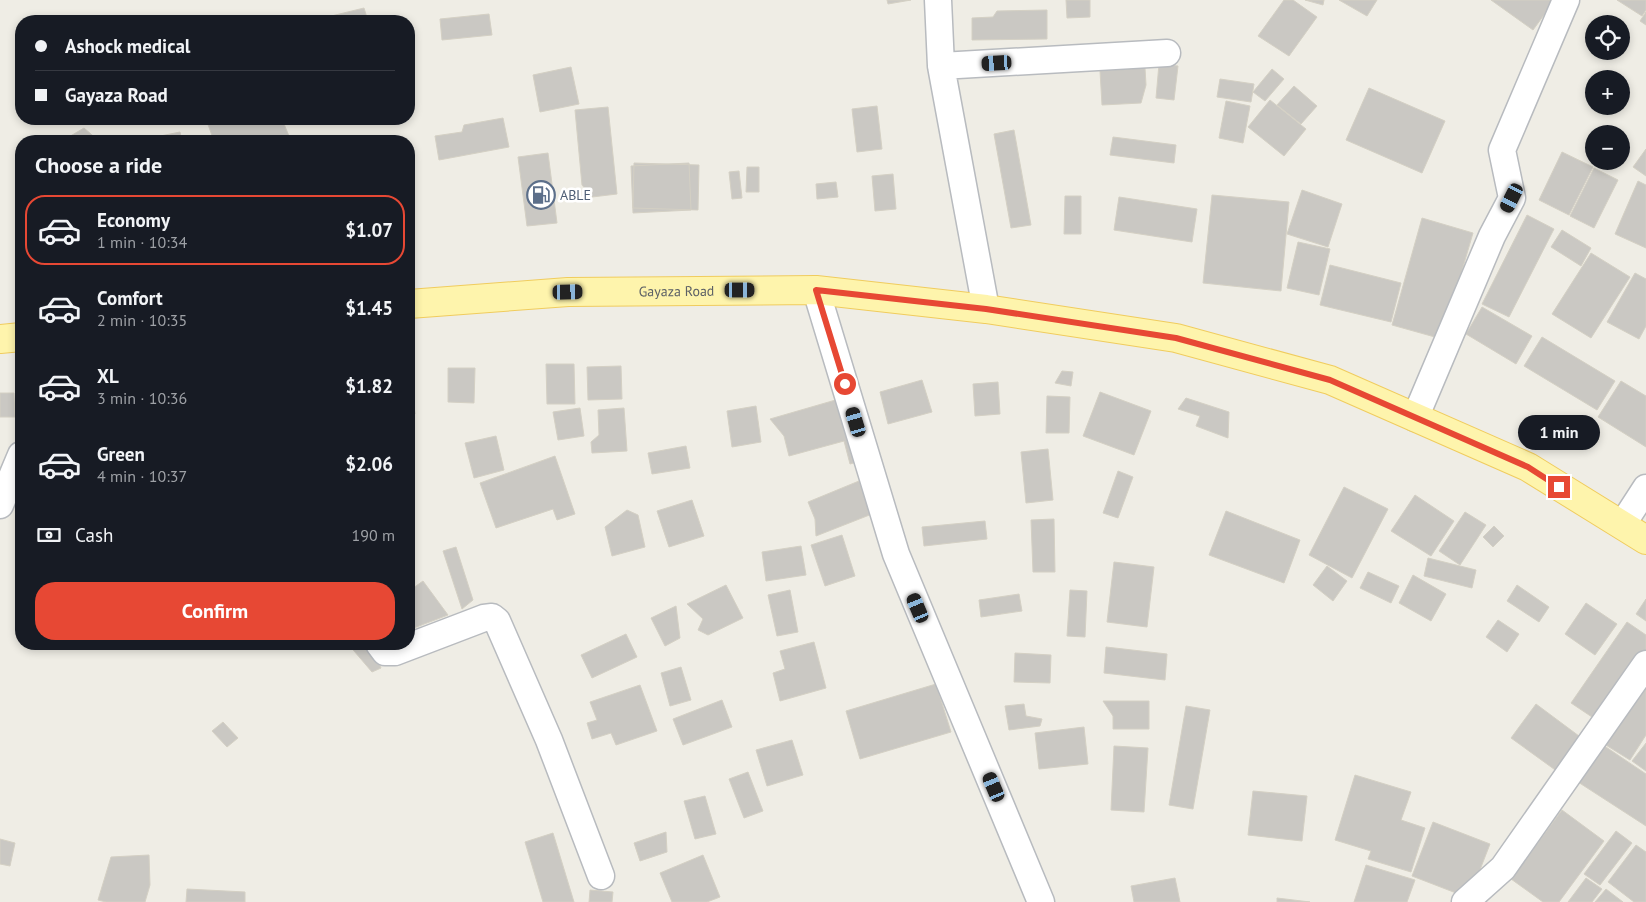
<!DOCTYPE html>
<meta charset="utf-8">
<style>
body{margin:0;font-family:"PT Sans",sans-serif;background:#242831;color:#f1f3f6;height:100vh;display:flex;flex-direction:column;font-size:19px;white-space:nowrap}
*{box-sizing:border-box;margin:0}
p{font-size:16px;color:#9ea1a6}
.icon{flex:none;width:28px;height:28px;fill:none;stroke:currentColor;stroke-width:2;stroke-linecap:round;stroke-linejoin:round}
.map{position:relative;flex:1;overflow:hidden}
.drawer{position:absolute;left:15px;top:135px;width:400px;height:515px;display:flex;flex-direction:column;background:#171b24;border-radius:20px;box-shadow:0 2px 8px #0003}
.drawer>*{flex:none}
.guide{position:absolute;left:15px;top:15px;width:400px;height:110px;border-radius:20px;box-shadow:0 2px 8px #0003;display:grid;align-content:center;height:110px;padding:0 20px;background:#171b24}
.buttons{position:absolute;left:1585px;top:15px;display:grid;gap:10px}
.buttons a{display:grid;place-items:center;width:45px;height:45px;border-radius:50%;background:#171b24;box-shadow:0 2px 8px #0003;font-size:25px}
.end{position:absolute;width:22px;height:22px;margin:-11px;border:6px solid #e74834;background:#fff;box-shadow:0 0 0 2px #fff}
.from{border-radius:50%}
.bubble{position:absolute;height:35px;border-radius:18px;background:#171b24;box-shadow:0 2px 8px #0003;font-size:16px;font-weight:700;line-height:35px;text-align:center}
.car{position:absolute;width:15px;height:30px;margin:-15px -8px;border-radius:6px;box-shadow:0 0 4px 1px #0007;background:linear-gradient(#222 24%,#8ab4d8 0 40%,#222 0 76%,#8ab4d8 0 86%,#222 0)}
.guide b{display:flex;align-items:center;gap:18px;height:48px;font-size:19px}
.guide b+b{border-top:1px solid #363941}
.guide i{width:12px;height:12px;background:#f1f3f6}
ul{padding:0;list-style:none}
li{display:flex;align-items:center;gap:15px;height:70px;margin:0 10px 8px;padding:0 10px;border:2px solid transparent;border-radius:20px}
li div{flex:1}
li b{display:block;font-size:19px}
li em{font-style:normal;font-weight:700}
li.current{border-color:#e74834}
li>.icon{width:45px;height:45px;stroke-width:1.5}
h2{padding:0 20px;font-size:22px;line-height:60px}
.pay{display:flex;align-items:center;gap:12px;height:55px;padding:0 20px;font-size:19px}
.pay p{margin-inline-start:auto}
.primary-button{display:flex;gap:10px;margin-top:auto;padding:10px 20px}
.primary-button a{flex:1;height:58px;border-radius:20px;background:#e74834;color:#fff;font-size:20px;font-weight:700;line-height:58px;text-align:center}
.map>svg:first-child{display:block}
.building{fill:#cac8c3;stroke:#d4d0c4}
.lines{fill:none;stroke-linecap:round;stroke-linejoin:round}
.street-casing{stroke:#b8bbbf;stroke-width:29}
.primary-casing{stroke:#f0cc5e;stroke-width:30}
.street{stroke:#fff;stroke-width:26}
.primary{stroke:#fef4ac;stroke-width:28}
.route{stroke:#e74834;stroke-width:6}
.labels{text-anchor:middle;stroke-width:5;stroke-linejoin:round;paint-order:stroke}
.service-label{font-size:14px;fill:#4e5e75;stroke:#fff;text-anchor:start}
.street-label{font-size:14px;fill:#5d6166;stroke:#fff}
</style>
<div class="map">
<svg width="1646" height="902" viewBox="0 0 1646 902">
<rect width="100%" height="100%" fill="#efede5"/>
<path class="building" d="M887,0H911L888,4Z
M1066,0H1090V17L1067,18Z
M1284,0H1293L1317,17L1289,56L1258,36Z
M1305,0H1324L1323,5Z
M1339,0H1377L1367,16Z
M1491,0H1555L1533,30Z
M1617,0H1646V10L1642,16Z
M364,8L368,21H311Z
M1047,10V39L972,40V18L993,17L997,11Z
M1646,12V25L1640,21Z
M489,14L492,35L442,40L440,19Z
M1159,64L1178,66L1174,100L1156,98Z
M571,67L579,104L540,112L533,75Z
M1145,68L1146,85L1141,103L1102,105L1100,71Z
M1272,69L1284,79L1265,101L1253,92Z
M1220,79L1254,84L1251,102L1217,97Z
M1294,86L1317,106L1301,124L1277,105Z
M1369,88L1445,121L1422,173L1346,140Z
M1270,100L1306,129L1284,156L1248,127Z
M1226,101L1250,106L1243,143L1219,138Z
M877,106L882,149L857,152L852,109Z
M608,107L617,194L592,197L582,185L575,110Z
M503,118L509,147L439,160L435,136L462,132L464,125Z
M206,119H282L291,141H214Z
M84,128L99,141H62Z
M1014,130L1031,225L1011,228L994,134Z
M180,132L182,141H136Z
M1113,137L1176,145L1174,163L1110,155Z
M1646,149V176L1633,167Z
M1562,152L1593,167L1569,215L1539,200Z
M548,153L557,223L527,226L518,157Z
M634,163L699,165L698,210L633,208Z
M689,163L691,210L633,213L631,166Z
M747,167H759V192H746Z
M1594,168L1618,180L1594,228L1570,216Z
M739,171L742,198L732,199L729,172Z
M893,174L896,209L875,211L872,176Z
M1638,181L1646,185V248L1615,234Z
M836,182L838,197L817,199L816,184Z
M1302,190L1342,204L1328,247L1287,234Z
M1212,195L1289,202L1281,291L1203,283Z
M1065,196H1081V234H1064Z
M1119,197L1197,209L1192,242L1114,230Z
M409,204L414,234L409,236Z
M1527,215L1554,229L1509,317L1482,304Z
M1422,218L1473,233L1442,339L1392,325Z
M1562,230L1591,248L1581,266L1551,247Z
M1298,242L1330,249L1319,295L1287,288Z
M1591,253L1630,277L1591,338L1552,314Z
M1330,265L1401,283L1391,322L1320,305Z
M1635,273L1646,279V326L1639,339L1607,322Z
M1482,307L1532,336L1516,364L1466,334Z
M1542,337L1615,381L1597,410L1524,366Z
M546,364H574L575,404H547Z
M621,366L622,399L588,400L587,367Z
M448,368H475L474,403L448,402Z
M1062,371L1073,372L1071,386L1055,383Z
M922,380L932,412L888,424L880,392Z
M1621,381L1646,396V447L1598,417Z
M998,382L1000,414L975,416L973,384Z
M412,391L415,414L409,415V392Z
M1100,392L1151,411L1134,455L1083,436Z
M0,393H14L15,417H0Z
M1047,396L1070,397L1069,433H1046Z
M1186,398L1229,412L1228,438L1196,426L1200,416L1178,409Z
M839,399L857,462L850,464L844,441L789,456L784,436L770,419Z
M756,406L761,442L732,447L727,411Z
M580,408L584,436L558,440L553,412Z
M624,408L627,451L592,453L591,442L599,435L598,410Z
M496,436L504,470L474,478L465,443Z
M686,446L690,468L652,474L648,453Z
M1048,449L1053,500L1026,503L1021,452Z
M555,456L575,514L557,520L553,509L496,528L480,483Z
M1118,471L1133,477L1118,518L1103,513Z
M859,481L872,514L816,536L815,519L808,502Z
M1344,487L1388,509L1352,578L1309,555Z
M1415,495L1454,521L1431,556L1391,531Z
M692,500L704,536L669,547L657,511Z
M627,510L638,515L645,547L612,556L605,527Z
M1226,511L1300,540L1284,583L1209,555Z
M1465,512L1486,525L1460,565L1439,551Z
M1054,519L1055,572H1033L1031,520Z
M985,521L987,539L924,546L922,527Z
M1494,526L1504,536L1493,547L1483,537Z
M842,535L855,576L825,586L811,545Z
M801,546L806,575L766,581L762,552Z
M456,547L473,600L462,609L443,551Z
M1428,558L1476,570L1472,588L1424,576Z
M1114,562L1154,567L1147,627L1107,622Z
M1327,566L1347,581L1333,601L1313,585Z
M1368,572L1399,586L1391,603L1360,588Z
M1413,575L1446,594L1431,621L1399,603Z
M423,581L448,615L411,629L409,622V591Z
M726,585L743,618L708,635L698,630L703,619L687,604Z
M1517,585L1549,607L1539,622L1507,601Z
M790,590L798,632L777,636L768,595Z
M1070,590L1087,591L1085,637L1067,636Z
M1019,594L1022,611L981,617L979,600Z
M1646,599V621L1636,614Z
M1586,603L1617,624L1595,655L1565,634Z
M676,606L680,638L665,646L651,618Z
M1498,620L1519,634L1507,652L1486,637Z
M1627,622L1646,635V658L1601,723L1571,703Z
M626,634L637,657L592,678L581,655Z
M814,642L826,688L780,701L773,673L785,669L780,651Z
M348,644H371L381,668L372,672Z
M1106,647L1167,654L1165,680L1104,673Z
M1015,653L1051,655L1050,683L1014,682Z
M681,667L691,700L670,706L661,673Z
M1646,671V735L1630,760L1601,742Z
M936,684L951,732L860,759L846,711Z
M640,685L657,731L616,745L611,733L592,739L587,723L597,720L590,702Z
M722,700L732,727L683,745L673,719Z
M1103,701H1149V729H1113V716Z
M1024,704L1026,716L1042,719L1040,726L1009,730L1005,706Z
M1536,704L1583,739L1558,772L1511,738Z
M1186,706L1210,710L1193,809L1169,805Z
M223,722L238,738L227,747L212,731Z
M1084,727L1088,764L1039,769L1035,733Z
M792,740L803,775L767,786L756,750Z
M1646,743V771L1632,761Z
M1603,745L1646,774V826L1578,782Z
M1114,746L1148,748L1144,812L1111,810Z
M748,772L763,811L744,818L729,779Z
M1355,775L1411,792L1401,820L1425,828L1411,872L1368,859L1371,851L1335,840Z
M1253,791L1307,796L1302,841L1248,835Z
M705,796L716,834L695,839L684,801Z
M1562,810L1604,841L1559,902H1543L1511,879Z
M1433,822L1490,844L1469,898L1412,876Z
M1616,831L1632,843L1600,885L1584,874Z
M666,832L667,852L640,861L634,843Z
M553,833L574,902H543L525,842Z
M0,839L15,843L10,866L0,864Z
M1636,845L1646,852V902H1634L1608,882Z
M149,855L150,885L145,902H106L98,900L111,857Z
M703,855L720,897L707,902H672L660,873Z
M1366,865L1415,880L1407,902H1354Z
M1175,878L1180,902H1134L1131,886Z
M1586,878L1602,889L1592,902H1568Z
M187,889L245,892V902H186Z
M1606,889L1623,902H1595Z
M590,890L613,892L612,902H589Z
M1277,898L1310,902H1277Z"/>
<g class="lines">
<defs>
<path id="street" d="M938,0L941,66L986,309
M941,66L1167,53
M816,290L896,554L1041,902
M1415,418L1492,236L1512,198L1502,150L1566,0
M0,505L21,455
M1622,525L1646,488
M379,644L385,652H395L484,618L492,617L497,621L549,740L601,876
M1465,902L1503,868L1646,664"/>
<g id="primary">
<path id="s1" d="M409,304L568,292L816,290L986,309L1176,338L1330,380L1528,467L1646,540"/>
<path d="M0,339L21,337"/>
</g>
</defs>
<use href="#street" class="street-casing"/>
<use href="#primary" class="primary-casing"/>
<use href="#street" class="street"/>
<use href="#primary" class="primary"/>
</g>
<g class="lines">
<path class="route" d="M845,384L816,290L986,309L1176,338L1330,380L1528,467L1559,487"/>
</g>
<defs>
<symbol id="fuel-ring" viewBox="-11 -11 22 22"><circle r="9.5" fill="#fff" stroke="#5c6f8a" stroke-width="1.5"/><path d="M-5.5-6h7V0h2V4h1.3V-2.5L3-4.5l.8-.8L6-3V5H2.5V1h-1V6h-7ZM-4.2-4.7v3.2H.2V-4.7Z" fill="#5c6f8a"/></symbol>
</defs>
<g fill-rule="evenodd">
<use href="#fuel-ring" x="525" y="179" width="32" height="32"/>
</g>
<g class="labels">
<g class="service-label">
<text x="560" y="200">ABLE</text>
</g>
<g class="street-label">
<text dy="5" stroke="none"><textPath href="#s1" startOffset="268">Gayaza Road</textPath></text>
</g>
</g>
</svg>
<div class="buttons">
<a><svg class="icon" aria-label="locate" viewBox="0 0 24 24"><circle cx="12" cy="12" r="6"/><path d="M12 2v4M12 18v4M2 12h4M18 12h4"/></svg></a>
<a>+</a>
<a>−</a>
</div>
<i class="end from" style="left:845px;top:384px"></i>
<i class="end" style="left:1559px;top:487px"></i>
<div class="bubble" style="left:1518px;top:415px;width:82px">1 min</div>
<i class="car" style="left:997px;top:63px;rotate:267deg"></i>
<i class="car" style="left:1512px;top:198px;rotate:207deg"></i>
<i class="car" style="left:740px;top:290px;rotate:90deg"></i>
<i class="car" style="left:568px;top:292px;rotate:89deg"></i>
<i class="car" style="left:856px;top:422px;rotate:343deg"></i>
<i class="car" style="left:918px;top:608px;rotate:337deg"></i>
<i class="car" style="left:994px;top:787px;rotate:337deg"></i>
<div class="guide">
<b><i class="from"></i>Ashock medical</b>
<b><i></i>Gayaza Road</b>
</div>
<section class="drawer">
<h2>Choose a ride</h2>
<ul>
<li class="current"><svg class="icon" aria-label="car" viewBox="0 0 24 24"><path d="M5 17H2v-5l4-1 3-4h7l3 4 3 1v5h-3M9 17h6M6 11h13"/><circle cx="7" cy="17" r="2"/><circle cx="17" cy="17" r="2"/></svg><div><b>Economy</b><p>1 min · 10:34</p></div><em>$1.07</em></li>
<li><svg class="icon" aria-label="car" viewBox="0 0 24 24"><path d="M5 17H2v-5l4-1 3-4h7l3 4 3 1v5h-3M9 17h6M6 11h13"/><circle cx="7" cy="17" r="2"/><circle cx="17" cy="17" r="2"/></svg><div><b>Comfort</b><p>2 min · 10:35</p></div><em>$1.45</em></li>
<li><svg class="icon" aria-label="car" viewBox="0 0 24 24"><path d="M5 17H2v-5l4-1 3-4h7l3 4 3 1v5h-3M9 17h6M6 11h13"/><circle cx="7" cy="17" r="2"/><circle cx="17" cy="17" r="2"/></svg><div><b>XL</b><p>3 min · 10:36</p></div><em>$1.82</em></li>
<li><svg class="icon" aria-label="car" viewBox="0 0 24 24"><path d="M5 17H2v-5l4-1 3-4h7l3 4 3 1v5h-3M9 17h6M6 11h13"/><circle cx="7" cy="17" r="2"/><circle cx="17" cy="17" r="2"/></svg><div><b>Green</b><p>4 min · 10:37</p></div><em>$2.06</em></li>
</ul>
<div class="pay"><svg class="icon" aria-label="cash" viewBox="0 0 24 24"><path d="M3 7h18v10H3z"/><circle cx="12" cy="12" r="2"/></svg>Cash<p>190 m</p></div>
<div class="primary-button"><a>Confirm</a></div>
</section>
</div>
